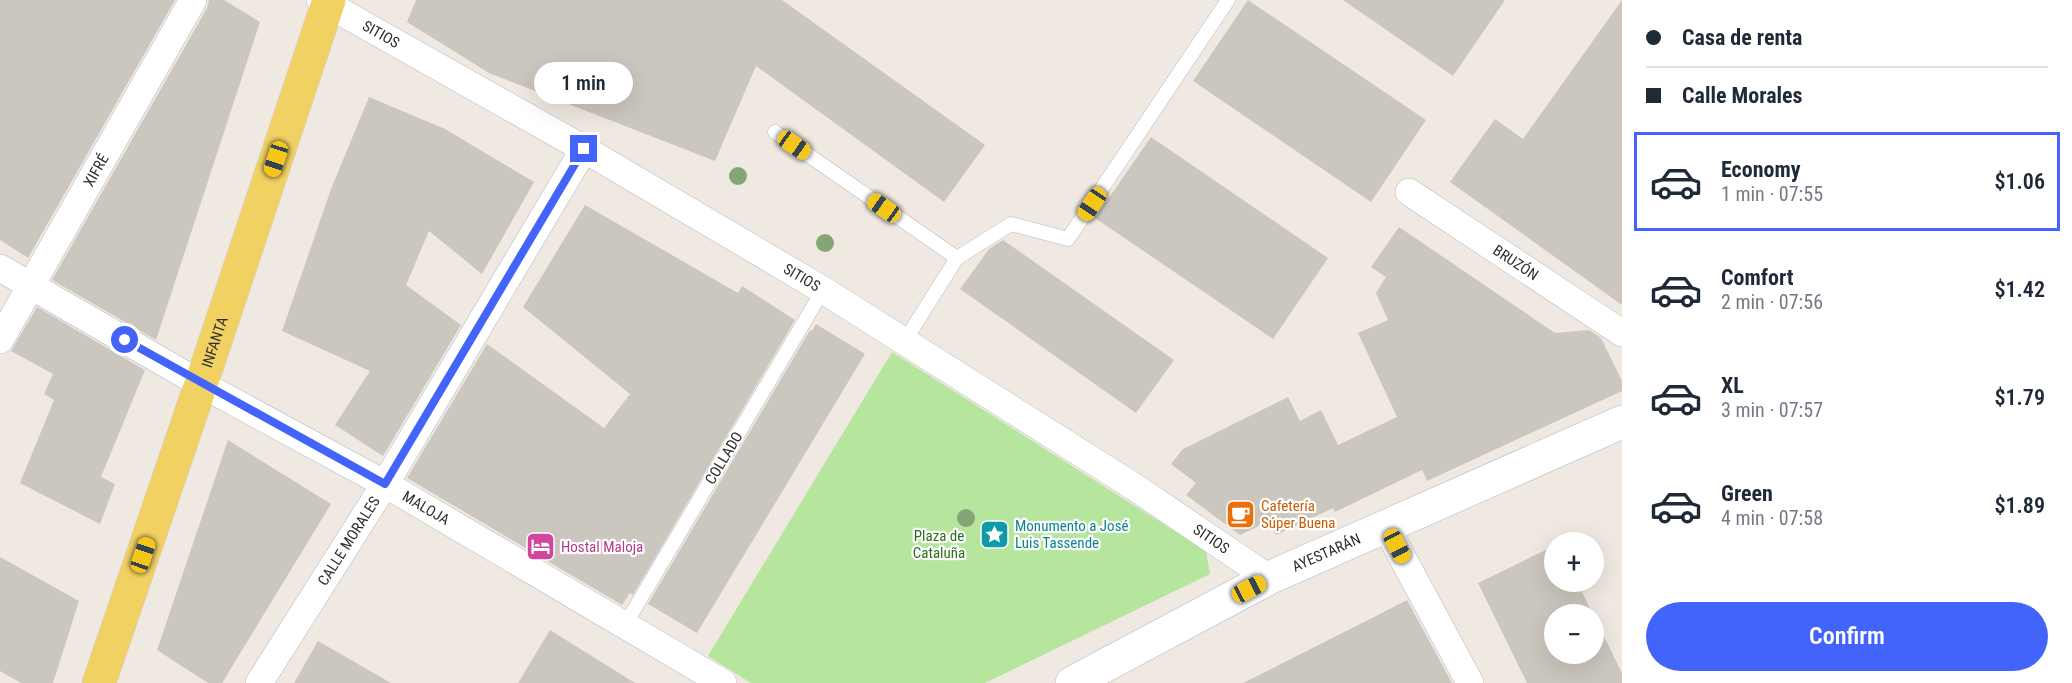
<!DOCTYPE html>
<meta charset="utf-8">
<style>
body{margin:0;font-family:"Roboto Condensed",sans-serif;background:#f2f2f3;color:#1f2937;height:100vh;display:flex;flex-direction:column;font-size:22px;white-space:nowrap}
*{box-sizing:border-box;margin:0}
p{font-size:20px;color:#747a83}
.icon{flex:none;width:33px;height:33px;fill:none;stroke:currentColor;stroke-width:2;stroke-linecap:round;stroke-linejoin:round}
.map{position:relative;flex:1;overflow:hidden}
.side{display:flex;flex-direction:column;background:#fff;width:450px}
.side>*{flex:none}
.guide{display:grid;align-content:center;height:132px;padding:0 24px;background:#fff}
.tools{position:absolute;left:1544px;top:532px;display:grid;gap:12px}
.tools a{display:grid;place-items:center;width:60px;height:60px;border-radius:50%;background:#fff;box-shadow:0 6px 24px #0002;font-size:30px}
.end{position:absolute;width:27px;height:27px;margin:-14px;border:8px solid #4264fb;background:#fff;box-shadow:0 0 0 3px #fff}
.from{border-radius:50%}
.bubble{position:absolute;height:42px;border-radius:21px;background:#fff;box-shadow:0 6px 24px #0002;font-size:20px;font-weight:600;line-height:42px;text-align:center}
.car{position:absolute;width:18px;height:36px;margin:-18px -9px;border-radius:8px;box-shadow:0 0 4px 2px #0007;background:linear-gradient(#f5c518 24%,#345 0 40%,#f5c518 0 76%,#345 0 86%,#f5c518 0)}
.guide b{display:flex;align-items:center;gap:21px;height:57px;font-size:22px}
.guide b+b{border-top:2px solid #e0e1e3}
.guide i{width:15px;height:15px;background:#1f2937}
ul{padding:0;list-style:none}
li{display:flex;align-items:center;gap:18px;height:99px;margin:0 12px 9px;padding:0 12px;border:3px solid transparent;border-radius:0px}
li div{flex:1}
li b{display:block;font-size:22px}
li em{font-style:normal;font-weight:600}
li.on{border-color:#4264fb}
li>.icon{width:54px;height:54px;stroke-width:1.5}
.button{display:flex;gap:12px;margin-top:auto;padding:12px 24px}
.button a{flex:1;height:69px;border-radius:36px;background:#4264fb;color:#fff;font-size:24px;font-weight:600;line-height:69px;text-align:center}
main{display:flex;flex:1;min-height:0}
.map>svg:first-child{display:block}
.green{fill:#b6e59e}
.building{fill:#cbc7bf;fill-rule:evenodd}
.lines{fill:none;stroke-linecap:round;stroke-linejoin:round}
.service-casing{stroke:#b4b7c1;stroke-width:15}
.minor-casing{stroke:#b4b7c1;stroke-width:28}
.secondary-casing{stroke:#b4b7c1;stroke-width:34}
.primary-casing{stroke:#c9c9c9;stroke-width:34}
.service{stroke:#fff;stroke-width:14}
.minor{stroke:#fff;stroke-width:27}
.secondary{stroke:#fff;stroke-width:33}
.primary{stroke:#f2d163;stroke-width:33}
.tree{fill:#84a574}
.route{stroke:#4264fb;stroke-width:8}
.labels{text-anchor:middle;stroke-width:4.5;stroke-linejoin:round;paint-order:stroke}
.street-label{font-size:15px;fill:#2e2e2e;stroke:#fff}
.food-label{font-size:15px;fill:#c56008;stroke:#fff;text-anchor:start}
.culture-label{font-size:15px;fill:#0d838f;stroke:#fff;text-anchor:start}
.park-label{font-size:15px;fill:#2c6e1b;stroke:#fff}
.hotel-label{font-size:15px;fill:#b23c85;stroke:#fff;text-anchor:start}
</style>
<main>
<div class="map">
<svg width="1622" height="683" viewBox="0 0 1622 683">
<rect width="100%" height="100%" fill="#efe9e1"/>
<path class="green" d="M892,352L1206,551L1210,574L985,683H751L708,656Z"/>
<path class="building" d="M0,0H175L28,258L0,240Z
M209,0H224L260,22L156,340L52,280L207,8Z
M416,0H782L985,145L944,202L756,66L715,161L489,73L407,22Z
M1248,0L1426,120L1371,202L1193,81Z
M1343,0H1505L1453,76Z
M1622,0V305L1450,182L1495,119L1523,139Z
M369,97L445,129L534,182L482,274L429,231L406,285L461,325L383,456L335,425L370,371L282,331L331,189Z
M1151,137L1328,258L1273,339L1095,218Z
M585,205L738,293L742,286L795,320L633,595L630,593L622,605L407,478L487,344L604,428L630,394L523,307Z
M1399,227L1555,333L1589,330L1601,338L1622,381V391L1427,481L1422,470L1335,512L1333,508L1276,535L1269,521L1240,535L1186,495L1196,483L1171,464L1183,449L1288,397L1300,421L1321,410L1338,445L1397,417L1358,333L1388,320L1376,293L1386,277L1371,267Z
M1003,240L1174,360L1136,413L960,289L989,249Z
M37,307L145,370L101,477L115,484L100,524L20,483L54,400L44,394L53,374L11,351Z
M816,324L865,354L697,633L648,604L810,330L812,331Z
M228,440L331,504L222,683H208L157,650Z
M1554,546V582H1577L1622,673V683H1527L1478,583ZM1554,615H1593V654H1554Z
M0,557L79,601L53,683H21L0,671Z
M1407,600L1452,683H1243L1372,618Z
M550,630L635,683H518Z
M318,641L391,683H294Z"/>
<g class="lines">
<defs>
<path id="service" d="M775,132L957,258L904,342
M957,258L1011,224L1068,239L1228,0
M625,625L823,290"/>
<g id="minor">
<path id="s1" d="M320,0L584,149L823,290L1133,486L1269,578"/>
<path id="s2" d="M1409,192L1622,333"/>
<path id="s3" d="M0,268L201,384L385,484L723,683"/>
<path id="s4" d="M0,340L193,0"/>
<path d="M1386,527L1470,683"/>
<path id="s5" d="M259,683L385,484L584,149"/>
</g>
<g id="secondary">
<path id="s6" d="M1072,683L1269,578L1622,422"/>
</g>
<g id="primary">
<path id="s7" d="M99,683L201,384L329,0"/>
</g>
</defs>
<use href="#service" class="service-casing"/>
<use href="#minor" class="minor-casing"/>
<use href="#secondary" class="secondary-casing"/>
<use href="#primary" class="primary-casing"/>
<use href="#service" class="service"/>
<use href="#minor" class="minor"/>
<use href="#secondary" class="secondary"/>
<use href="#primary" class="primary"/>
</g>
<g class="tree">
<circle cx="738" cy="176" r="9"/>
<circle cx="825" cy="243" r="9"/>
<circle cx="966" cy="518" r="9"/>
</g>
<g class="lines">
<path class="route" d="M125,340L385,484L584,149"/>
</g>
<defs>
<symbol id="cafe-square" viewBox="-11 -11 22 22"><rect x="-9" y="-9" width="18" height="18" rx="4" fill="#e8710a" stroke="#fff"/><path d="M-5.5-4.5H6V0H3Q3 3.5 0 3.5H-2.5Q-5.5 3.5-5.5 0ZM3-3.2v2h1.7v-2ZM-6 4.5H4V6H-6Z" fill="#fff"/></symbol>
<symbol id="sight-square" viewBox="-11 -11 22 22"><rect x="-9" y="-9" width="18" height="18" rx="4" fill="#0f9aa8" stroke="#fff"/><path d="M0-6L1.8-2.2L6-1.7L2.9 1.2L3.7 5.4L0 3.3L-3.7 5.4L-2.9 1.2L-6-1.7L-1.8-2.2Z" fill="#fff"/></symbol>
<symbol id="hotel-square" viewBox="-11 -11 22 22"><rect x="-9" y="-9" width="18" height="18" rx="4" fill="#d1479c" stroke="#fff"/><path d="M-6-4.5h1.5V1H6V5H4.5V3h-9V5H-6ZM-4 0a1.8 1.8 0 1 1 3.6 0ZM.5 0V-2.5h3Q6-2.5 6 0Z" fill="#fff"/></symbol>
</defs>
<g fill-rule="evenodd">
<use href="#cafe-square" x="1224" y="498" width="33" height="33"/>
<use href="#sight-square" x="978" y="518" width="33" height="33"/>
<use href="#hotel-square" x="524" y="530" width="33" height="33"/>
</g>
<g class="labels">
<g class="street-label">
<text dy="5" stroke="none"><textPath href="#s1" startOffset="70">SITIOS</textPath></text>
<text dy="5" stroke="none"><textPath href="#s4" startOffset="195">XIFRÉ</textPath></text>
<text dy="5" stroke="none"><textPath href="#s2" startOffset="128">BRUZÓN</textPath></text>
<text dy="5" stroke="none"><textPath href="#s1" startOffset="556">SITIOS</textPath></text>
<text dy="5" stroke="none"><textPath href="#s7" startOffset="360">INFANTA</textPath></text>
<text transform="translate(724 458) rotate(-59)" y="5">COLLADO</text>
<text dy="5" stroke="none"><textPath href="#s3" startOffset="489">MALOJA</textPath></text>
<text dy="5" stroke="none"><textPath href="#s1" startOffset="1042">SITIOS</textPath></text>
<text dy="5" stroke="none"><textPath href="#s5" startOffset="168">CALLE MORALES</textPath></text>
<text dy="5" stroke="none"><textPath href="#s6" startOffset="286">AYESTARÁN</textPath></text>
</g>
<g class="food-label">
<text x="1261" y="511">Cafetería<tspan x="1261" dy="17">Súper Buena</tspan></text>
</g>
<g class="culture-label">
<text x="1015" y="531">Monumento a José<tspan x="1015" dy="17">Luis Tassende</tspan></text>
</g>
<g class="park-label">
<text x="939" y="541">Plaza de<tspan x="939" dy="17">Cataluña</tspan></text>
</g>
<g class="hotel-label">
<text x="561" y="552">Hostal Maloja</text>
</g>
</g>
</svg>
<div class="tools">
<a>+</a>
<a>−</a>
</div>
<i class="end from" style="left:125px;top:340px"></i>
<i class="end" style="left:584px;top:149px"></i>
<div class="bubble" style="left:534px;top:62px;width:99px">1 min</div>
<i class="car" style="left:794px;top:145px;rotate:125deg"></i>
<i class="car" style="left:276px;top:159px;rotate:198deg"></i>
<i class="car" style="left:1092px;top:204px;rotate:214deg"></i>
<i class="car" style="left:884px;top:208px;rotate:305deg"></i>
<i class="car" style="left:1397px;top:546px;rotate:152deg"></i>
<i class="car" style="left:143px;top:555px;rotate:19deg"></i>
<i class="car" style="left:1249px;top:589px;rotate:62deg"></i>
</div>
<section class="side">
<div class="guide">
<b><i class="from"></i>Casa de renta</b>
<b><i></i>Calle Morales</b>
</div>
<ul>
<li class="on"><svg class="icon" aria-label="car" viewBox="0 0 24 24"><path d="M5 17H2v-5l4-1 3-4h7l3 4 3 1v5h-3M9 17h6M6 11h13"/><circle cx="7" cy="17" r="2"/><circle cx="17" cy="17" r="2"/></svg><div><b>Economy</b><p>1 min · 07:55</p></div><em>$1.06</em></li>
<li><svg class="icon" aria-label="car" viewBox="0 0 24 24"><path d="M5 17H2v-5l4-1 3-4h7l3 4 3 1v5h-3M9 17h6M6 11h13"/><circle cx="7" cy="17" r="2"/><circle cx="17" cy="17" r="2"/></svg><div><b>Comfort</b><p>2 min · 07:56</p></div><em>$1.42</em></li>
<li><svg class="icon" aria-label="car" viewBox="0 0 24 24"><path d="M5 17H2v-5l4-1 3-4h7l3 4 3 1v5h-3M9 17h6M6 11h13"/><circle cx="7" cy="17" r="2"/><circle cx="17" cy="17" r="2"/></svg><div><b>XL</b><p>3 min · 07:57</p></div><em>$1.79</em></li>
<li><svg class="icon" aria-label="car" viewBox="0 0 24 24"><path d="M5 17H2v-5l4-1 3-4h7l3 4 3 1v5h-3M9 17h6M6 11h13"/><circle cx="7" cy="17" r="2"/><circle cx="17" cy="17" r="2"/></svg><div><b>Green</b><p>4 min · 07:58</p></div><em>$1.89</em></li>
</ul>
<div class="button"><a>Confirm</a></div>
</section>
</main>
